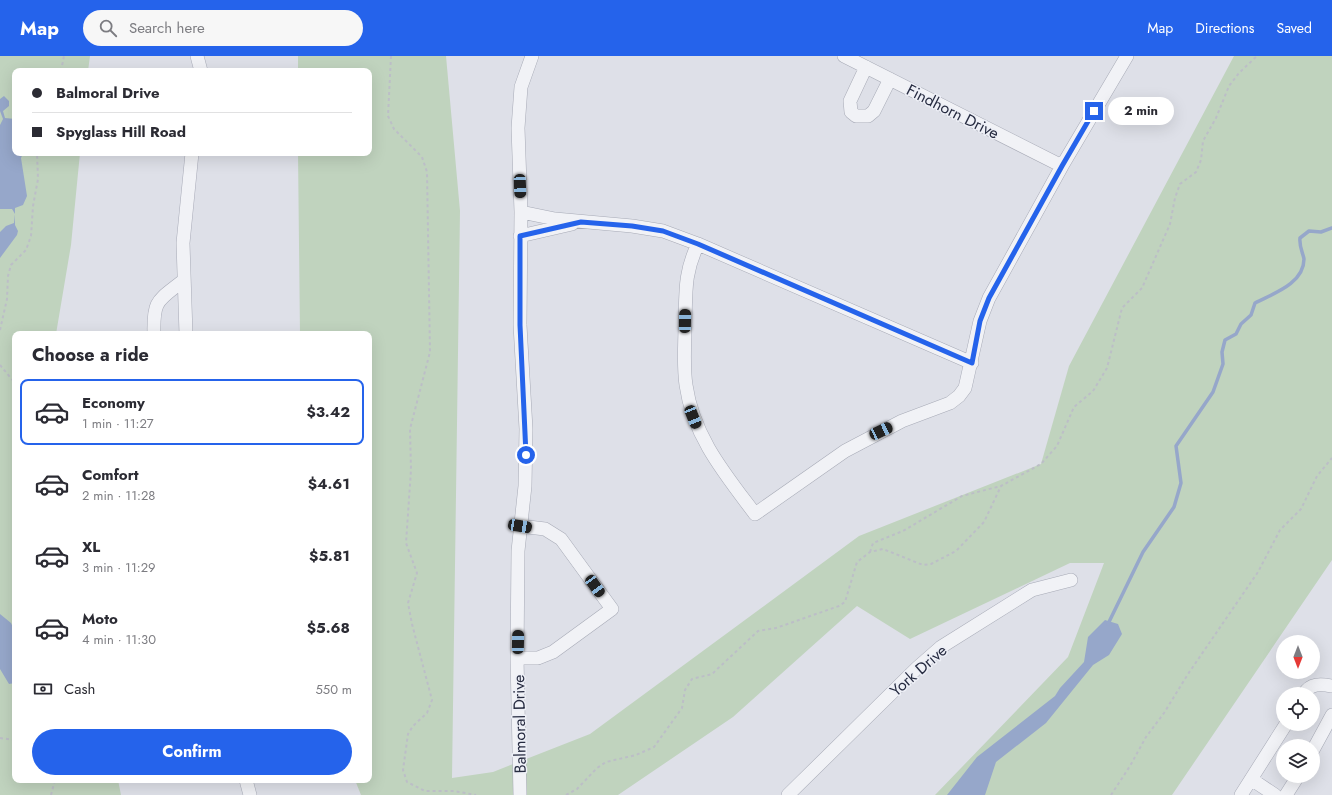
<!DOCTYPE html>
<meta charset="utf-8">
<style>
body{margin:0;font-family:Jost,sans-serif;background:#f7f7f7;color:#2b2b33;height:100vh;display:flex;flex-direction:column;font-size:15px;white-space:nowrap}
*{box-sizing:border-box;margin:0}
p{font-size:13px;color:#7c7c81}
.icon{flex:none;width:22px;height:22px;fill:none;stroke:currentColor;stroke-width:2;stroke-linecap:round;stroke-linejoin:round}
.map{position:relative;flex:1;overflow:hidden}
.details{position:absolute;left:12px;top:275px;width:360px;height:452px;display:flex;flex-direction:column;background:#fff;border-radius:8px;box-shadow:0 4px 16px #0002}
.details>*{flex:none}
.hud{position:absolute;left:12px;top:12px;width:360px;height:88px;border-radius:8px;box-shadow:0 4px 16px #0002;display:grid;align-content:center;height:88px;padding:0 20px;background:#fff}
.needle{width:26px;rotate:180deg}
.tools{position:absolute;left:1276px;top:579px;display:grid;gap:8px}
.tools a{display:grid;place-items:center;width:44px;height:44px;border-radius:50%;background:#fff;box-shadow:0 4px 16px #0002;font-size:20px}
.end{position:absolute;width:18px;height:18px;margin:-9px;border:5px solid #2563eb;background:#fff;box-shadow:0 0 0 2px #fff}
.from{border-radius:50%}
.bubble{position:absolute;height:28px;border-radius:14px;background:#fff;box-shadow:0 4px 16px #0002;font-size:13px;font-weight:700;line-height:28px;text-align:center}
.car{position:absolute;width:12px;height:24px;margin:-12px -6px;border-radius:5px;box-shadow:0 0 3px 1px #0007;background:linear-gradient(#222 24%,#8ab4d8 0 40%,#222 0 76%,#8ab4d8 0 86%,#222 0)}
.hud b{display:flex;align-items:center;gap:14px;height:38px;font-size:15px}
.hud b+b{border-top:1px solid #e1e1e2}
.hud i{width:10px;height:10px;background:#2b2b33}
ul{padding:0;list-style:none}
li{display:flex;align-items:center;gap:12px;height:66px;margin:0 8px 6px;padding:0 12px;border:2px solid transparent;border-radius:8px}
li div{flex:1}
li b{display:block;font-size:15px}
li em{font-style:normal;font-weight:700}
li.current{border-color:#2563eb}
li>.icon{width:36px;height:36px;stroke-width:1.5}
h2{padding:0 20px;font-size:18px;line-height:48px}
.pay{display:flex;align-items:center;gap:10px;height:44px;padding:0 20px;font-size:15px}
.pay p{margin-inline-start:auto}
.button{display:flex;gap:8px;margin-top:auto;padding:8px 20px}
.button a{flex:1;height:46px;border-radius:24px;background:#2563eb;color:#fff;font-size:16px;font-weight:700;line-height:46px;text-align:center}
header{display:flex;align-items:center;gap:24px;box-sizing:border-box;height:56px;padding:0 20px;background:#2563eb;color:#fff}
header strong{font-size:19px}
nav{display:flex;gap:22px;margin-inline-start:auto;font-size:14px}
.search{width:280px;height:36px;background:#f7f7f7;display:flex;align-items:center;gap:10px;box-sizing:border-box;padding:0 14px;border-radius:22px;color:#7c7c81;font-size:15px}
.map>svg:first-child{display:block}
.green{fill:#c0d3be}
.water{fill:#96a7ca}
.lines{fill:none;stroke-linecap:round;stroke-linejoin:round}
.stream{stroke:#96a7ca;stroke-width:3.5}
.minor-casing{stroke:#a7aab6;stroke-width:14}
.path{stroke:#bcbec7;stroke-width:2;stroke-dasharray:3 3;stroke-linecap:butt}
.minor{stroke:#f1f2f6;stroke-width:13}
.route{stroke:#2563eb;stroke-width:5}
.labels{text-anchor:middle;stroke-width:3;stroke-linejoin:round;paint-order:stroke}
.street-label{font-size:16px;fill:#262b40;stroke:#edeff6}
</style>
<header>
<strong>Map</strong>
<div class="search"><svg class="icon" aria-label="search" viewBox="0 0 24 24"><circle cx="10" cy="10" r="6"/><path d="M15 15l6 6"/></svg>Search here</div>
<nav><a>Map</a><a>Directions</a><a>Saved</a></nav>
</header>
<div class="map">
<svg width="1332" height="739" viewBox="0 0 1332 739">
<rect width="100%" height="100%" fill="#dee0e8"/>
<path class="green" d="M0,0H90L88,15H15V97H80L71,189L56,278H15V724H118L121,739H0Z
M298,0H446L460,155L452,722L493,716L590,678L859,480L1041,408L1069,310L1234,0H1332V504L1172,739H935L1068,601L1104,507H1070L910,583L857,550L733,661L618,739H361L355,724H369V278H300L298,97H369V15H298Z"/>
<path class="water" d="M4,40L9,45V50L3,55L5,62L15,63V97H23L21,102L27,140L23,149L15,152V169L18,175L17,179L0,202V176L6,170L14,167L15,158L12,153H0V69L3,63L0,55V43Z
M0,558L11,567L15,576V627L9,628L0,613Z
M1105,564L1118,568L1122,578L1109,599L1093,609L1046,667L996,706L985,739H947L977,701L1055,640L1060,632L1084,606L1088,581Z"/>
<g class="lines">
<path class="stream" d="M1108,568L1143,496L1174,451L1181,427L1176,390L1213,336L1223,308L1222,296L1225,284L1236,278L1241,268L1251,259L1255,247C1272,238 1304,228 1304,203C1303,197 1299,191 1300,182L1309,175L1321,176L1332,172"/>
<defs>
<path id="minor" d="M197,0L201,15
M844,0L1062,110
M866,11L850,45L851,56L856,60H868L874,55L890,23
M521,156L555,163L632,170L663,175L698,188L972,307
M520,180L572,168
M698,188C684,217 686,236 685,268C685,288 683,309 686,329C693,380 725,418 755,458L845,395L902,365L950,347L959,340L965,332L980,265L989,242L1062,110L1127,0
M154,278C153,243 158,245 184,224
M186,278L183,187L192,97
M517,602H538L553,596L612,553L561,483L545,473L520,470
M1304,638C1310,627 1321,628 1332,630
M1313,694L1332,659
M1251,723L1275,739
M246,724L250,739
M520,739L517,602L518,495L525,430L526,373L520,269L521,156L518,72L521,31L532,0
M788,739L917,612L941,591L1032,534L1071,524
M1241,739L1286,668
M1286,739L1298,720"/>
</defs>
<use href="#minor" class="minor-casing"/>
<path class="path" d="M391,0L388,60L394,73L422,101L427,116L430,296L410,373L411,414L406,487L417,517L408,547L412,568L432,644L427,657L413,670L408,678L403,714L407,726L425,735H454L476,739
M61,15L64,0
M0,274L7,243L8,220L11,209L26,194L31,180L33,150L38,123L37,97
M0,309L15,327
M870,496L873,487L903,475L962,440L1001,430
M0,682L15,684
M51,739L55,724
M566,739L577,733L597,712L606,706L636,699L654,691L682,652L685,634L692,623L712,618L758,575L776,572L839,550L845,546L857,506L870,496L883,493L923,509L931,508L956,495L984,466L1001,430L1041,408L1057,390L1074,351L1093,335L1107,312L1122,252L1142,232L1170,168L1175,142L1180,128L1196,116L1201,104L1203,85L1216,62L1229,30L1239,17L1257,0
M1111,739L1130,710L1146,681L1164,657L1188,618L1258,516L1280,474L1301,453L1317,420L1332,402"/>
<use href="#minor" class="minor"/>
</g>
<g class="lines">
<path class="route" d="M526,399L520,269V180L581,166L632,170L663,175L698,188L972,307L980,265L989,242L1062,110L1094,55"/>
</g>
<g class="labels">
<g class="street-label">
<text transform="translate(953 55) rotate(27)" y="6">Findhorn Drive</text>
<text transform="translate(918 614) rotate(-41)" y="6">York Drive</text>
<text transform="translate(519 668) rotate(-91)" y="6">Balmoral Drive</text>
</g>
</g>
</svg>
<div class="tools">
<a><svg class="needle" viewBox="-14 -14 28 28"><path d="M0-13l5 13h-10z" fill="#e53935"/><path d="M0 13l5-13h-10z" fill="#7c7c81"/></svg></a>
<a><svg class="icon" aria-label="locate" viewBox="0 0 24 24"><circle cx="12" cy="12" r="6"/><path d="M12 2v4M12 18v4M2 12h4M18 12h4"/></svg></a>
<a><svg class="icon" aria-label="layers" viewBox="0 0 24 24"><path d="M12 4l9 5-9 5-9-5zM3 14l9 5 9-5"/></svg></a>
</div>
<i class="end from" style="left:526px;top:399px"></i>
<i class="end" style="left:1094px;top:55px"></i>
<div class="bubble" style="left:1108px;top:41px;width:66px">2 min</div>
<i class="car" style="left:520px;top:130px;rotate:178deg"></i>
<i class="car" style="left:685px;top:265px;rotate:1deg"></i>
<i class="car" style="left:693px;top:361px;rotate:158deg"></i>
<i class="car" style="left:881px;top:375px;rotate:65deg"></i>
<i class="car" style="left:520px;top:470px;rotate:99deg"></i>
<i class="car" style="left:595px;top:530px;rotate:144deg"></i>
<i class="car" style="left:518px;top:586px;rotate:1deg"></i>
<div class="hud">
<b><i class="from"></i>Balmoral Drive</b>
<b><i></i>Spyglass Hill Road</b>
</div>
<section class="details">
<h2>Choose a ride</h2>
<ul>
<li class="current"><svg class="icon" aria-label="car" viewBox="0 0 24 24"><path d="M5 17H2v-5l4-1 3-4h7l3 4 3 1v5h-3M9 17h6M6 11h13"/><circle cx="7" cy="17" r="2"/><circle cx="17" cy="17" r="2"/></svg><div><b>Economy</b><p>1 min · 11:27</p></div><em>$3.42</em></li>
<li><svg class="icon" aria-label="car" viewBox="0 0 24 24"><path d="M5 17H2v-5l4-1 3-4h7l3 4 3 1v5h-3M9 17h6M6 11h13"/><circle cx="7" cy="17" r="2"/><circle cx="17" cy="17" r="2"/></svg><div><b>Comfort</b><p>2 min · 11:28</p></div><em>$4.61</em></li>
<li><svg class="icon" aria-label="car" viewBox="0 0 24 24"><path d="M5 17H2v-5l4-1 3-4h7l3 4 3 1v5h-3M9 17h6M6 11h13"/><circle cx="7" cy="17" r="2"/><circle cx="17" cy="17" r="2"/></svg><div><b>XL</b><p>3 min · 11:29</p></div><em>$5.81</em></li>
<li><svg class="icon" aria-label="car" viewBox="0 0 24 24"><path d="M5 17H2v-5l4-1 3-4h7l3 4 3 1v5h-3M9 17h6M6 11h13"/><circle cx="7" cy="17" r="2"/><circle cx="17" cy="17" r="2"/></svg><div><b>Moto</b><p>4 min · 11:30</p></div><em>$5.68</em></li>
</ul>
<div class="pay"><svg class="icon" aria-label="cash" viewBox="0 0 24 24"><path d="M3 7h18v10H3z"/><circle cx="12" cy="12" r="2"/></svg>Cash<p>550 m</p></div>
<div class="button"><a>Confirm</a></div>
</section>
</div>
